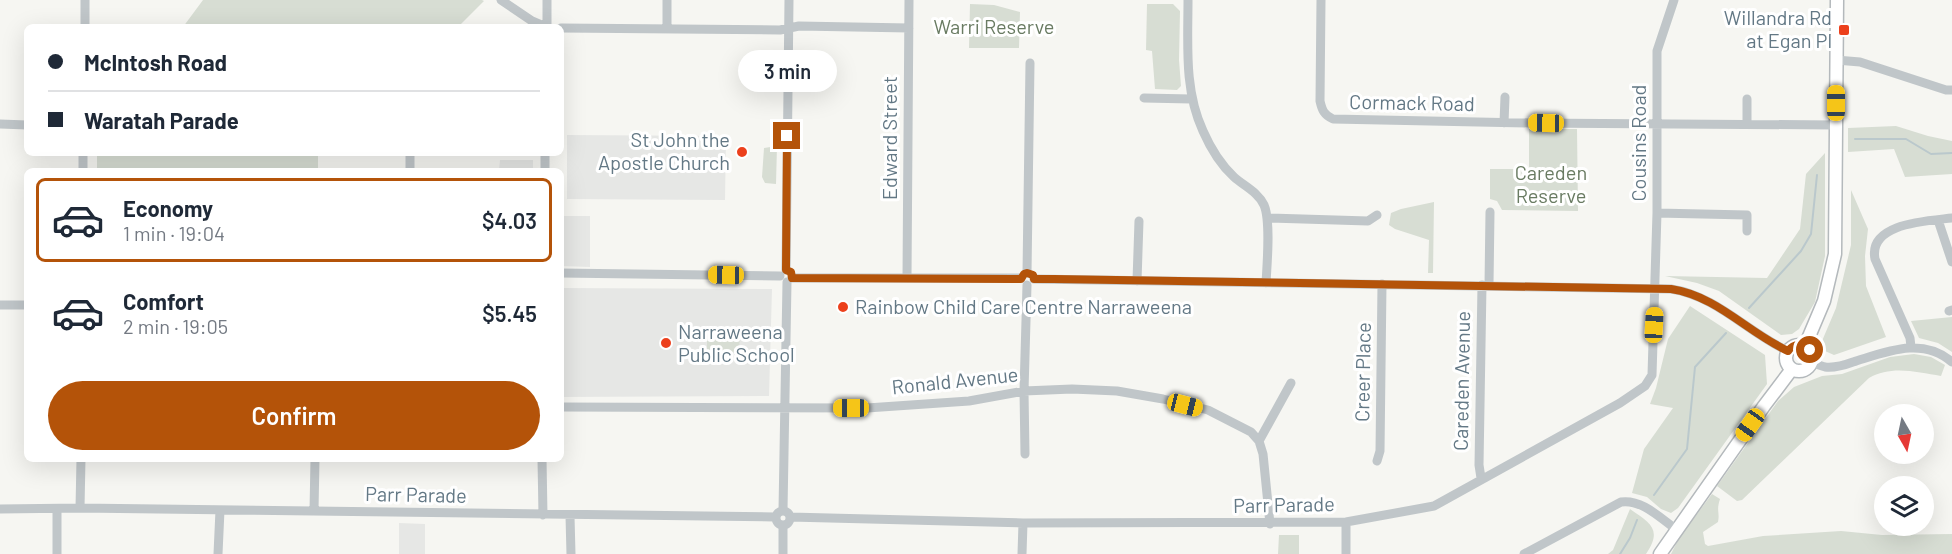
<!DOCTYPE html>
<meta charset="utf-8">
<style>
body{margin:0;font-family:Barlow,sans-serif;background:#f2f2f3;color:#1f2937;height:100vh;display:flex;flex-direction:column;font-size:22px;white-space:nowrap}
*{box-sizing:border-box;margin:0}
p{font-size:20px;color:#747a83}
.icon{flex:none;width:33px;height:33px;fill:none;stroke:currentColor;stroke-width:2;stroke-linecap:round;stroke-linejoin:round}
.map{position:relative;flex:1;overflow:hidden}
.side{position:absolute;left:24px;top:168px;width:540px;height:294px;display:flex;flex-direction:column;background:#fff;border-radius:9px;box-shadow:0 6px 24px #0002}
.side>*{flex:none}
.hud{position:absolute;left:24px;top:24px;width:540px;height:132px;border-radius:9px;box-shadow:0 6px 24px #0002;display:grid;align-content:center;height:132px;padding:0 24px;background:#fff}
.needle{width:39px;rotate:171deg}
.tools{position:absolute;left:1874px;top:404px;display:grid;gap:12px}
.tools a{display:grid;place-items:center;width:60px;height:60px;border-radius:50%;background:#fff;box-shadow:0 6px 24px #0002;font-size:30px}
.end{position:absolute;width:27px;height:27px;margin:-14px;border:8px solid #b45309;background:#fff;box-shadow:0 0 0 3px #fff}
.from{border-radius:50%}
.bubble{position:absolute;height:42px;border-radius:21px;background:#fff;box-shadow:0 6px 24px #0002;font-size:20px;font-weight:600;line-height:42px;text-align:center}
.car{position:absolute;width:18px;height:36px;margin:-18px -9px;border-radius:8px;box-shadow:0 0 4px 2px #0007;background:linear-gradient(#f5c518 24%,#345 0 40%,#f5c518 0 76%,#345 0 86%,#f5c518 0)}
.hud b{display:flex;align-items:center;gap:21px;height:57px;font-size:22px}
.hud b+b{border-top:2px solid #e0e1e3}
.hud i{width:15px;height:15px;background:#1f2937}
ul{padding:10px 0 0;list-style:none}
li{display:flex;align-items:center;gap:18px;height:84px;margin:0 12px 9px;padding:0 12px;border:3px solid transparent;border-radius:9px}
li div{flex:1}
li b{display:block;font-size:22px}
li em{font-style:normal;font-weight:600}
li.current{border-color:#b45309}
li>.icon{width:54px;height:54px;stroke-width:1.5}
.button{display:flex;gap:12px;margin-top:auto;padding:12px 24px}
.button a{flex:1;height:69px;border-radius:36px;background:#b45309;color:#fff;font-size:24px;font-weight:600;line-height:69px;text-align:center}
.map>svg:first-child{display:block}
.built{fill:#e6e7e5}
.green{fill:#d7ddd3}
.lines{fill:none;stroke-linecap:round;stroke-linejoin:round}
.stream{stroke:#bac8cc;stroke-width:2}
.major-casing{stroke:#b4b9bc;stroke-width:15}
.minor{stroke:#c0c6c9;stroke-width:9}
.major{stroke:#fff;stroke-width:12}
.route{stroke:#b45309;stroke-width:8}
.poi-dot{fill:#ec401c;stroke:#fff;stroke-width:2}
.labels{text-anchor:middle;stroke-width:6;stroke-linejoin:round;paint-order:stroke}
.poi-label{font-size:20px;fill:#637885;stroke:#fff;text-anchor:end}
.park-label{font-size:20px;fill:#697b62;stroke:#fff}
.street-label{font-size:20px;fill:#637885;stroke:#fff}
</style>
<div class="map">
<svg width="1952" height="554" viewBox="0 0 1952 554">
<rect width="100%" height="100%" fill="#f6f6f2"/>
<path class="built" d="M567,135L726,136L725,200L567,199Z
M500,160H533V171H499Z
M561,216H590V267L561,266Z
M561,288L772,289L769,396L561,397Z
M399,523L425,524V554H399Z"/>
<path class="green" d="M203,0H482L484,1L458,27H183Z
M970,4L994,5L1020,12L1019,48H969Z
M1147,4H1173L1180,11L1179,60L1181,86L1177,90L1155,89L1152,51L1146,50Z
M1896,126L1928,136L1952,141V174L1905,177L1894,149L1848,152V128Z
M1529,129H1577L1578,211L1502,210L1497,201L1490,199V169H1529Z
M777,146L776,184L765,183L762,177L764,148Z
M97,153H318V171H97Z
M1825,153V256L1815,302L1799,329L1792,334L1781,335L1719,291L1697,283L1665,276L1767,278L1800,229L1806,174Z
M1851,190L1868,229L1865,256L1866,286L1886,337L1834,355L1825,351L1822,341L1836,308L1851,245Z
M1434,202L1433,273H1428L1429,240L1395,229L1389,225L1391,213L1401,209Z
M1690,306L1765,355L1767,384L1678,508L1671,513L1661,509L1647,497L1632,493L1644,449L1673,408L1650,404L1656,388L1668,339Z
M1952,317V352L1938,343L1919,338L1911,321Z
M740,335L739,352L707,353V336Z
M1914,354L1931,357L1945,365L1941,376C1917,372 1891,365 1869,378L1742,500L1737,501L1717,486L1778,401L1794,387L1822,376L1842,374L1890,357Z
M1712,494L1720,499C1716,511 1720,512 1718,522L1703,532L1705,544L1708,546L1763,536L1841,531L1882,535L1952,534V554H1671L1679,538Z
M1630,509C1650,523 1663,529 1646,554H1608L1613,550Z
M1279,535H1299V554H1278Z"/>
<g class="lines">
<path class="stream" d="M1855,139H1906L1931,154L1952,153
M1749,308L1801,251L1811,234L1817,175
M1654,495L1687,449L1695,367L1726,333
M1620,554L1630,538L1637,520"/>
<defs>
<path id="major" d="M1786 358a13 13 0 1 1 26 0a13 13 0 1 1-26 0Z
M1805,346L1824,301L1835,254L1837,0
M1660,554L1764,406L1792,369"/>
</defs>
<use href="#major" class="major-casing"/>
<path class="minor" d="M501,0L532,21L546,27
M1188,0C1188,45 1184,90 1203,131C1210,147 1221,165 1234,177C1244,186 1258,192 1264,205C1271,221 1267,264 1266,283
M1321,0L1320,101C1322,110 1324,115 1333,119L1531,123L1836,125
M85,27V0
M547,27V0
M561,28L780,30L799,26L909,28
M667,29V0
M1836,60L1860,62L1946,90H1952
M1144,98L1191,99
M1747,99V124
M1504,123L1505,97
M0,124L27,125
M83,171V153
M410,171V153
M545,171V153
M1657,213L1747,215V231
M1267,218L1368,221L1377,215
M1938,220L1952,262
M786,270L789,0
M561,273L780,276
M1027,273L1030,63
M907,277L909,0
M792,278H1021
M1034,279L1671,289C1717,296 1747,332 1788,351
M1137,281L1139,221
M1489,285L1490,212
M0,305H27
M1949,311L1952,310
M1911,347L1910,338L1875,259C1868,223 1927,221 1952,218
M1812,362C1816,364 1821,366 1825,367C1834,368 1845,365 1853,362C1886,352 1922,336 1952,362
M561,407L867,408L969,401L1024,391L1072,389L1117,391L1163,399L1208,410L1251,432L1259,441L1263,454L1270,524
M1259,441L1291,383
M1025,454L1024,391L1027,285
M542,459L543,515
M1377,461L1380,451L1382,284
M1481,478L1479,465L1482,285
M80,508L81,459
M0,509L80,508L775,517
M783,510L787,282
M776 518a7 7 0 1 1 14 0a7 7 0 1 1-14 0Z
M314,511L315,459
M570,516L571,554
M790,517L1023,523L1346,522L1434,506L1620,403L1645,386L1652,375L1657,213V51L1674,0
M1346,522V554
M57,554V509
M218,554L220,510
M783,554V525
M1022,554L1023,523
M1524,554L1621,502C1642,499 1660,518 1677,530"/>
<use href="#major" class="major"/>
</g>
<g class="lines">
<path class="route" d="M787,136L786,270L791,272L792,278L1013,279H1021L1024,274L1027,273L1033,275L1034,279H1054L1671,289C1717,296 1747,332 1788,351C1794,343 1803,343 1810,350"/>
</g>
<g class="poi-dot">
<rect x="1838" y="24" width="12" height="12" rx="3"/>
<circle cx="742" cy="152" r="6"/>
<circle cx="843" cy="307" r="6"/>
<circle cx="666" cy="343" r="6"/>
</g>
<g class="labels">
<g class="poi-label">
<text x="1832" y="25">Willandra Rd<tspan x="1832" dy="23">at Egan Pl</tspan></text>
<text x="730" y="147">St John the<tspan x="730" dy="23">Apostle Church</tspan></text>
<text x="855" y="314" text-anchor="start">Rainbow Child Care Centre Narraweena</text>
<text x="678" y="339" text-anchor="start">Narraweena<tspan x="678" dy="23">Public School</tspan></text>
</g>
<g class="park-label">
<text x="994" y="34">Warri Reserve</text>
<text x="1551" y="180">Careden<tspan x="1551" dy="23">Reserve</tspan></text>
</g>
<g class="street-label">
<text transform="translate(1412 103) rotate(1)" y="7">Cormack Road</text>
<text transform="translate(890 138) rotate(-90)" y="7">Edward Street</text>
<text transform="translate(1639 143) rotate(-90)" y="7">Cousins Road</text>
<text transform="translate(1363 372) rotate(-89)" y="7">Creer Place</text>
<text transform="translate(955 381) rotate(-6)" y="7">Ronald Avenue</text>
<text transform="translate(1462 381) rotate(-89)" y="7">Careden Avenue</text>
<text transform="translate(416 495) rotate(1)" y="7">Parr Parade</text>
<text transform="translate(1284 505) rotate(-1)" y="7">Parr Parade</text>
</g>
</g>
</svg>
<div class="tools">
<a><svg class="needle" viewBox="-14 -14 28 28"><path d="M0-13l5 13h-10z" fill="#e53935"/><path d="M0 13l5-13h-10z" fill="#747a83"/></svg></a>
<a><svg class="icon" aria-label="layers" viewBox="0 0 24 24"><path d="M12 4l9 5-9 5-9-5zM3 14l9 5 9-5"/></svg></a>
</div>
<i class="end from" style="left:1810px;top:350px"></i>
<i class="end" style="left:787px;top:136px"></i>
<div class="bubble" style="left:738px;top:50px;width:99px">3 min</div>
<i class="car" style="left:1836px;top:103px;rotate:0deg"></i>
<i class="car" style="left:1546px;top:123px;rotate:271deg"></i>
<i class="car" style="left:726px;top:275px;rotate:271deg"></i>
<i class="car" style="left:1654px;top:325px;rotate:3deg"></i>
<i class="car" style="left:1185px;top:405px;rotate:104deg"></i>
<i class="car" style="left:851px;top:408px;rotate:270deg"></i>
<i class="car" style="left:1750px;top:425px;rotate:215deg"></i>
<div class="hud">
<b><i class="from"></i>McIntosh Road</b>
<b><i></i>Waratah Parade</b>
</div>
<section class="side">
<ul>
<li class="current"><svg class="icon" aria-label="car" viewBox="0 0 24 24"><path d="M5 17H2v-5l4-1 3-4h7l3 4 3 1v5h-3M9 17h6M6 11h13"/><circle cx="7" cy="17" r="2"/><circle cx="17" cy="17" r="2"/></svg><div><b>Economy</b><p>1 min · 19:04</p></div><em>$4.03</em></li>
<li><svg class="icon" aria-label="car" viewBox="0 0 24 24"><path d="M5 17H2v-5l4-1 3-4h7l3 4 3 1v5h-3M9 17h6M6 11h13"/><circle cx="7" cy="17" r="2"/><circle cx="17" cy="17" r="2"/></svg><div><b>Comfort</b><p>2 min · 19:05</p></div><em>$5.45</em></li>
</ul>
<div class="button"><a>Confirm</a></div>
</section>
</div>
